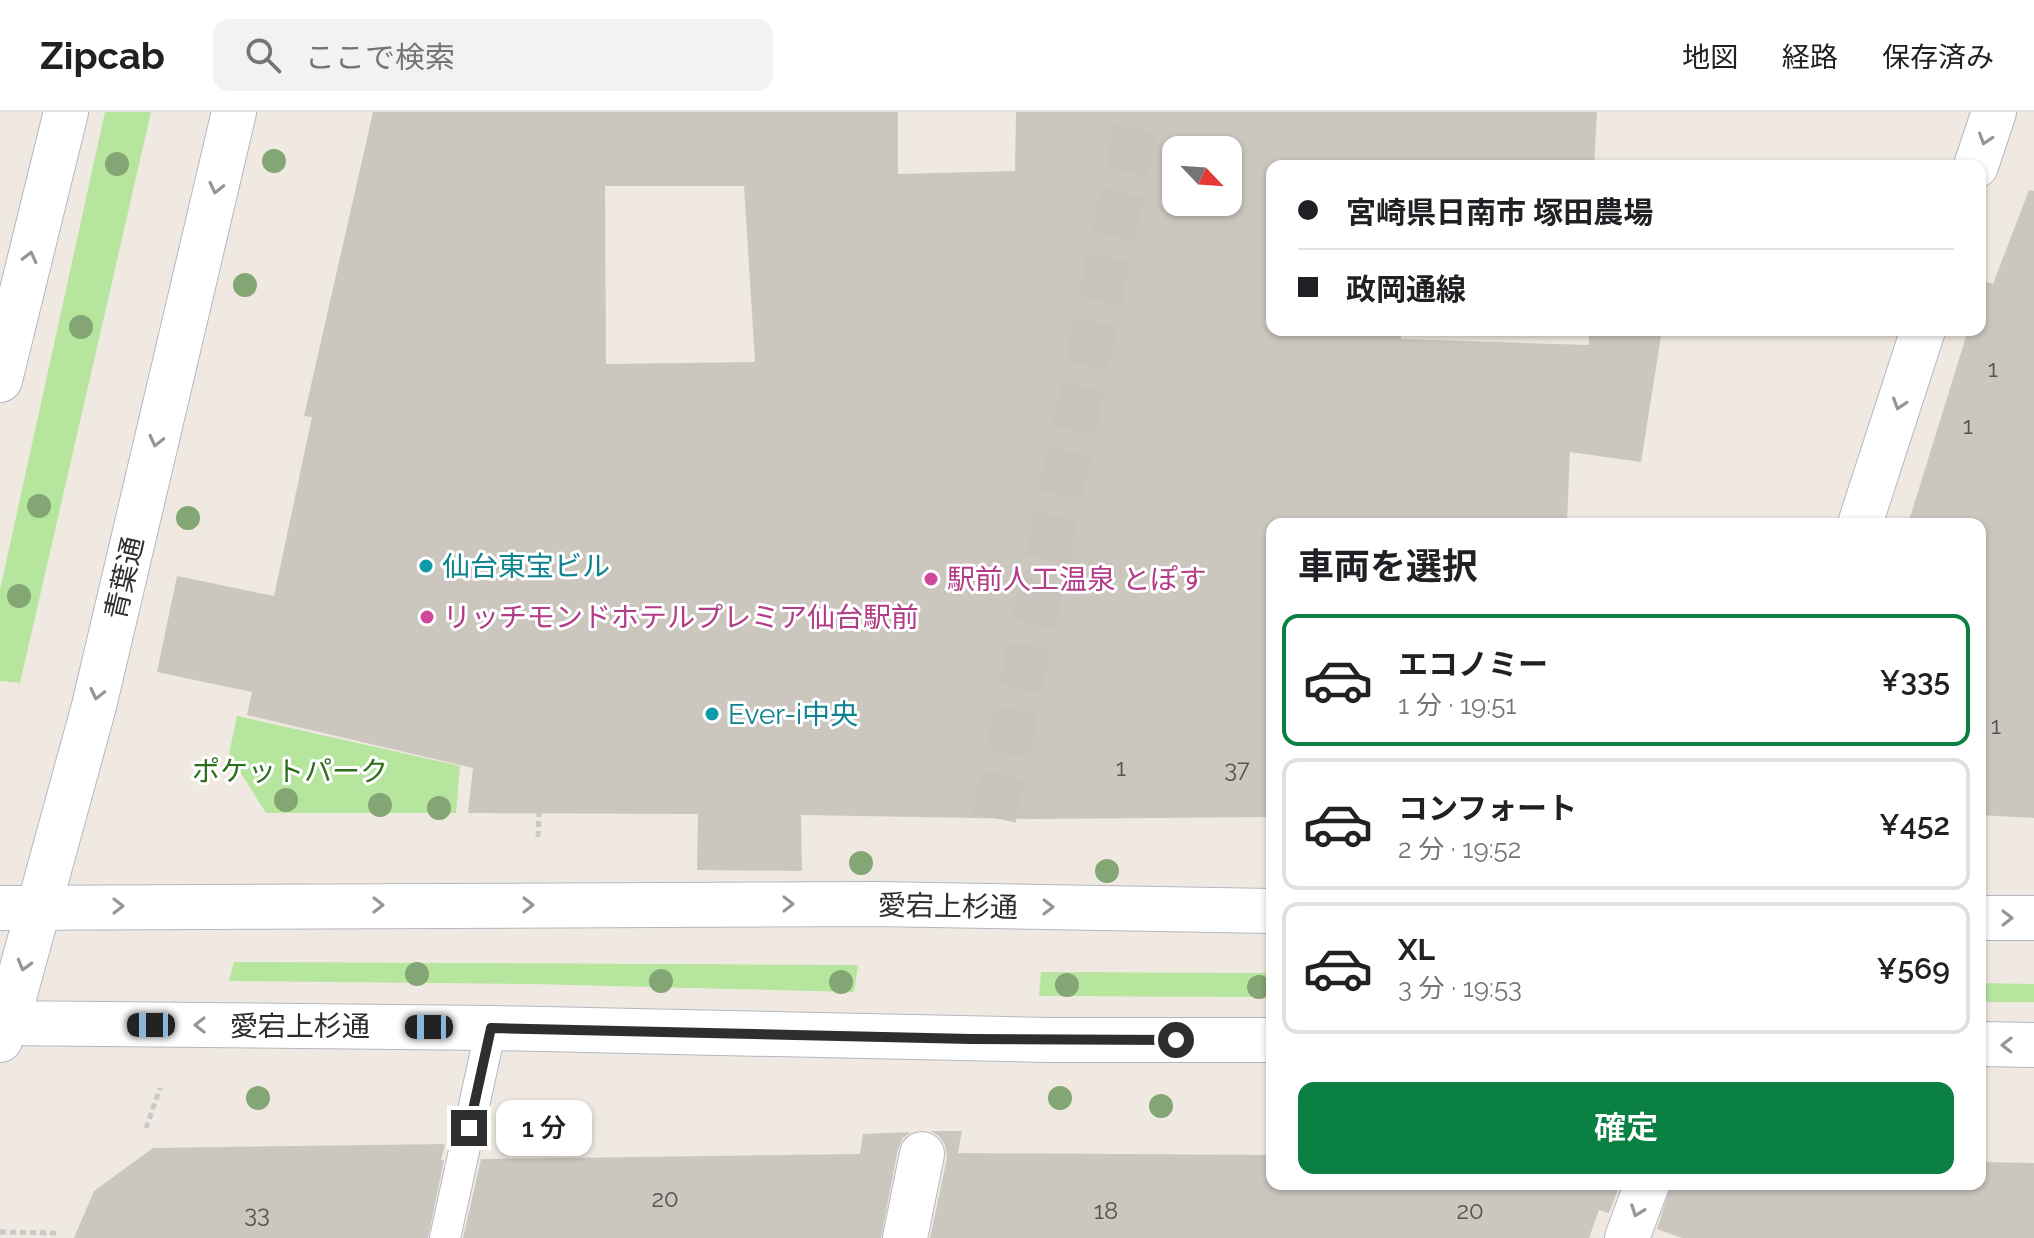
<!DOCTYPE html>
<html lang="ja">
<meta charset="utf-8">
<style>
body{margin:0;font-family:Raleway,"Noto Sans JP",sans-serif;background:#f2f2f2;color:#202124;height:100vh;display:flex;flex-direction:column;font-size:30px;white-space:nowrap}
*{box-sizing:border-box;margin:0}
p{font-size:26px;color:#757577}
.icon{flex:none;width:44px;height:44px;fill:none;stroke:currentColor;stroke-width:2;stroke-linecap:round;stroke-linejoin:round}
.map{position:relative;flex:1;overflow:hidden}
.details{position:absolute;left:1266px;top:406px;width:720px;height:672px;display:flex;flex-direction:column;background:#fff;border-radius:16px;box-shadow:0 2px 6px #0004}
.details>*{flex:none}
.hud{position:absolute;left:1266px;top:48px;width:720px;height:176px;border-radius:16px;box-shadow:0 2px 6px #0004;display:grid;align-content:center;height:176px;padding:0 32px;background:#fff}
.needle{width:52px;rotate:115deg}
.controls{position:absolute;left:1162px;top:24px;display:grid;gap:16px}
.controls a{display:grid;place-items:center;width:80px;height:80px;border-radius:16px;background:#fff;box-shadow:0 2px 6px #0004;font-size:40px}
.end{position:absolute;width:36px;height:36px;margin:-18px;border:10px solid #2e2e2e;background:#fff;box-shadow:0 0 0 4px #fff}
.from{border-radius:50%}
.bubble{position:absolute;height:56px;border-radius:16px;background:#fff;box-shadow:0 2px 6px #0004;font-size:26px;font-weight:600;line-height:56px;text-align:center}
.car{position:absolute;width:24px;height:48px;margin:-24px -12px;border-radius:10px;box-shadow:0 0 6px 2px #0007;background:linear-gradient(#222 24%,#8ab4d8 0 40%,#222 0 76%,#8ab4d8 0 86%,#222 0)}
.hud b{display:flex;align-items:center;gap:28px;height:76px;font-size:30px}
.hud b+b{border-top:2px solid #e0e0e0}
.hud i{width:20px;height:20px;background:#202124}
ul{padding:0;list-style:none}
li{display:flex;align-items:center;gap:24px;height:132px;margin:0 16px 12px;padding:0 16px;border:4px solid #e0e0e0;border-radius:16px}
li div{flex:1}
li b{display:block;font-size:30px}
li em{font-style:normal;font-weight:600}
li.on{border-color:#0b8043}
li>.icon{width:72px;height:72px;stroke-width:1.5}
h2{padding:0 32px;font-size:36px;line-height:96px}
.cta{display:flex;gap:16px;margin-top:auto;padding:16px 32px}
.cta a{flex:1;height:92px;border-radius:16px;background:#0b8043;color:#fff;font-size:32px;font-weight:600;line-height:92px;text-align:center}
header{display:flex;align-items:center;gap:48px;box-sizing:border-box;height:112px;padding:0 40px;background:#fff;border-bottom:2px solid #e0e0e0}
header strong{font-size:38px}
nav{display:flex;gap:44px;margin-inline-start:auto;font-size:28px}
.search{width:560px;height:72px;background:#f2f2f2;display:flex;align-items:center;gap:20px;box-sizing:border-box;padding:0 28px;border-radius:16px;color:#757577;font-size:30px}
.map>svg:first-child{display:block}
.green{fill:#b6e59e}
.building{fill:#cbc7bf;fill-rule:evenodd}
.lines{fill:none;stroke-linecap:round;stroke-linejoin:round}
.pedestrian-tunnel{stroke:#c8c4bd;stroke-width:44;stroke-dasharray:44 22;stroke-linecap:butt}
.service-casing{stroke:#b4b7c1;stroke-width:32}
.pedestrian-casing{stroke:#b4b7c1;stroke-width:46}
.minor-casing{stroke:#b4b7c1;stroke-width:46}
.tertiary-casing{stroke:#b4b7c1;stroke-width:46}
.path{stroke:#c9c9c9;stroke-width:5;stroke-dasharray:6 4;stroke-linecap:butt}
.service{stroke:#fff;stroke-width:30}
.pedestrian{stroke:#fff;stroke-width:44}
.minor{stroke:#fff;stroke-width:44}
.tertiary{stroke:#fff;stroke-width:44}
.tree{fill:#84a574}
.oneway{stroke:#969696}
.route{stroke:#2e2e2e;stroke-width:10}
.culture-dot{fill:#0f9aa8;stroke:#fff;stroke-width:3}
.hotel-dot{fill:#d1479c;stroke:#fff;stroke-width:3}
.labels{text-anchor:middle;stroke-width:6;stroke-linejoin:round;paint-order:stroke}
.number-label{font-size:24px;fill:#555452}
.culture-label{font-size:28px;fill:#0d838f;stroke:#fff;text-anchor:start}
.street-label{font-size:28px;fill:#2e2e2e;stroke:#fff}
.hotel-label{font-size:28px;fill:#b23c85;stroke:#fff;text-anchor:start}
.park-label{font-size:28px;fill:#2c6e1b;stroke:#fff}
</style>
<header>
<strong>Zipcab</strong>
<div class="search"><svg class="icon" aria-label="search" viewBox="0 0 24 24"><circle cx="10" cy="10" r="6"/><path d="M15 15l6 6"/></svg>ここで検索</div>
<nav><a>地図</a><a>経路</a><a>保存済み</a></nav>
</header>
<div class="map">
<svg width="2034" height="1126" viewBox="0 0 2034 1126">
<rect width="100%" height="100%" fill="#efe9e1"/>
<path class="green" d="M105,0H151L20,571L0,569V478Z
M237,604L460,654L456,701H266L229,642Z
M234,850L858,853L854,880L532,872L229,869Z
M1041,860L1272,861V885L1039,884Z
M1980,871L2034,872V890H1980Z"/>
<path class="building" d="M373,0H898V62L1015,59L1016,0H1597L1594,54H1272V218H1401V227L1589,233V218H1662L1641,350L1570,340L1567,412H1272V705L1035,707L801,703L802,759L697,758L698,702L468,701L473,656L247,603L252,580L157,560L177,464L274,484L312,305L304,304ZM1176,38H1228V90H1176ZM605,74H744L755,250L606,252Z
M2029,78L2034,79V706L1980,703V412H1908L1968,218H1980V182L1984,169L1993,172Z
M931,1019H962L958,1041L1272,1043V1072H1620L1609,1101L1599,1098L1589,1126H930L947,1046L945,1033L939,1024Z
M911,1020L903,1026L898,1037L881,1126H463L481,1047L860,1042L863,1022Z
M445,1032L441,1048H444L428,1126H74L94,1079L153,1036Z
M1980,1050L2034,1051V1126H1682L1657,1117L1671,1072H1980Z"/>
<g class="lines">
<path class="pedestrian-tunnel" d="M994,706L1139,0"/>
<defs>
<path id="service" d="M445,1126L491,916"/>
<path id="pedestrian" d="M905,1126L922,1042"/>
<path id="minor" d="M1976,54L1994,0
M1860,412L1923,218
M1627,1126L1647,1072"/>
<path id="tertiary" d="M0,268L66,0
M0,796L875,792L1272,799
M1980,806H2034
M0,911L491,916L1049,928H1272
M0,928L7,911L94,594L234,0
M1980,932L2034,933"/>
</defs>
<use href="#service" class="service-casing"/>
<use href="#pedestrian" class="pedestrian-casing"/>
<use href="#minor" class="minor-casing"/>
<use href="#tertiary" class="tertiary-casing"/>
<path class="path" d="M538,725L539,701
M146,1016L160,976
M0,1120L57,1121"/>
<use href="#service" class="service"/>
<use href="#pedestrian" class="pedestrian"/>
<use href="#minor" class="minor"/>
<use href="#tertiary" class="tertiary"/>
</g>
<g class="tree">
<circle cx="274" cy="49" r="12"/>
<circle cx="117" cy="52" r="12"/>
<circle cx="245" cy="173" r="12"/>
<circle cx="81" cy="215" r="12"/>
<circle cx="39" cy="394" r="12"/>
<circle cx="188" cy="406" r="12"/>
<circle cx="19" cy="484" r="12"/>
<circle cx="286" cy="688" r="12"/>
<circle cx="380" cy="693" r="12"/>
<circle cx="439" cy="696" r="12"/>
<circle cx="861" cy="751" r="12"/>
<circle cx="1107" cy="759" r="12"/>
<circle cx="417" cy="862" r="12"/>
<circle cx="661" cy="869" r="12"/>
<circle cx="841" cy="870" r="12"/>
<circle cx="1067" cy="873" r="12"/>
<circle cx="1259" cy="875" r="12"/>
<circle cx="258" cy="986" r="12"/>
<circle cx="1060" cy="986" r="12"/>
<circle cx="1161" cy="994" r="12"/>
</g>
<defs><path id="oneway-chevron" d="M-2-3.5L2.5 0L-2 3.5" fill="none" stroke-width="1.6" stroke-linecap="round" stroke-linejoin="round" transform="scale(2)"/></defs>
<g class="oneway">
<use href="#oneway-chevron" transform="translate(1985 27) rotate(108)"/>
<use href="#oneway-chevron" transform="translate(216 76) rotate(103)"/>
<use href="#oneway-chevron" transform="translate(30 145) rotate(-76)"/>
<use href="#oneway-chevron" transform="translate(1899 292) rotate(108)"/>
<use href="#oneway-chevron" transform="translate(156 329) rotate(103)"/>
<use href="#oneway-chevron" transform="translate(97 582) rotate(103)"/>
<use href="#oneway-chevron" transform="translate(788 792)"/>
<use href="#oneway-chevron" transform="translate(378 793)"/>
<use href="#oneway-chevron" transform="translate(528 793)"/>
<use href="#oneway-chevron" transform="translate(118 794)"/>
<use href="#oneway-chevron" transform="translate(1048 795) rotate(1)"/>
<use href="#oneway-chevron" transform="translate(2007 806)"/>
<use href="#oneway-chevron" transform="translate(24 853) rotate(106)"/>
<use href="#oneway-chevron" transform="translate(200 913) rotate(-180)"/>
<use href="#oneway-chevron" transform="translate(2007 933) rotate(-179)"/>
<use href="#oneway-chevron" transform="translate(1637 1099) rotate(110)"/>
</g>
<g class="lines">
<path class="route" d="M469,1016L491,916L971,927L1176,928"/>
</g>
<g class="culture-dot">
<circle cx="426" cy="454" r="8"/>
<circle cx="712" cy="602" r="8"/>
</g>
<g class="hotel-dot">
<circle cx="931" cy="467" r="8"/>
<circle cx="427" cy="505" r="8"/>
</g>
<g class="labels">
<g class="number-label">
<text x="1993" y="265">1</text>
<text x="1968" y="322">1</text>
<text x="1996" y="622">1</text>
<text x="1121" y="664">1</text>
<text x="1237" y="665">37</text>
<text x="665" y="1095">20</text>
<text x="1106" y="1107">18</text>
<text x="1470" y="1107">20</text>
<text x="257" y="1110">33</text>
</g>
<g class="culture-label">
<text x="442" y="464">仙台東宝ビル</text>
<text x="728" y="612">Ever-i中央</text>
</g>
<g class="street-label">
<text transform="translate(124 466) rotate(-77)" y="10">青葉通</text>
<text transform="translate(948 794) rotate(1)" y="10">愛宕上杉通</text>
<text x="300" y="924">愛宕上杉通</text>
</g>
<g class="hotel-label">
<text x="947" y="477">駅前人工温泉 とぽす</text>
<text x="443" y="515">リッチモンドホテルプレミア仙台駅前</text>
</g>
<g class="park-label">
<text x="290" y="669">ポケットパーク</text>
</g>
</g>
</svg>
<div class="controls">
<a><svg class="needle" viewBox="-14 -14 28 28"><path d="M0-13l5 13h-10z" fill="#e53935"/><path d="M0 13l5-13h-10z" fill="#757577"/></svg></a>
</div>
<i class="end from" style="left:1176px;top:928px"></i>
<i class="end" style="left:469px;top:1016px"></i>
<div class="bubble" style="left:496px;top:988px;width:96px">1 分</div>
<i class="car" style="left:151px;top:913px;rotate:270deg"></i>
<i class="car" style="left:429px;top:915px;rotate:270deg"></i>
<div class="hud">
<b><i class="from"></i>宮崎県日南市 塚田農場</b>
<b><i></i>政岡通線</b>
</div>
<section class="details">
<h2>車両を選択</h2>
<ul>
<li class="on"><svg class="icon" aria-label="car" viewBox="0 0 24 24"><path d="M5 17H2v-5l4-1 3-4h7l3 4 3 1v5h-3M9 17h6M6 11h13"/><circle cx="7" cy="17" r="2"/><circle cx="17" cy="17" r="2"/></svg><div><b>エコノミー</b><p>1 分 · 19:51</p></div><em>¥335</em></li>
<li><svg class="icon" aria-label="car" viewBox="0 0 24 24"><path d="M5 17H2v-5l4-1 3-4h7l3 4 3 1v5h-3M9 17h6M6 11h13"/><circle cx="7" cy="17" r="2"/><circle cx="17" cy="17" r="2"/></svg><div><b>コンフォート</b><p>2 分 · 19:52</p></div><em>¥452</em></li>
<li><svg class="icon" aria-label="car" viewBox="0 0 24 24"><path d="M5 17H2v-5l4-1 3-4h7l3 4 3 1v5h-3M9 17h6M6 11h13"/><circle cx="7" cy="17" r="2"/><circle cx="17" cy="17" r="2"/></svg><div><b>XL</b><p>3 分 · 19:53</p></div><em>¥569</em></li>
</ul>
<div class="cta"><a>確定</a></div>
</section>
</div>
